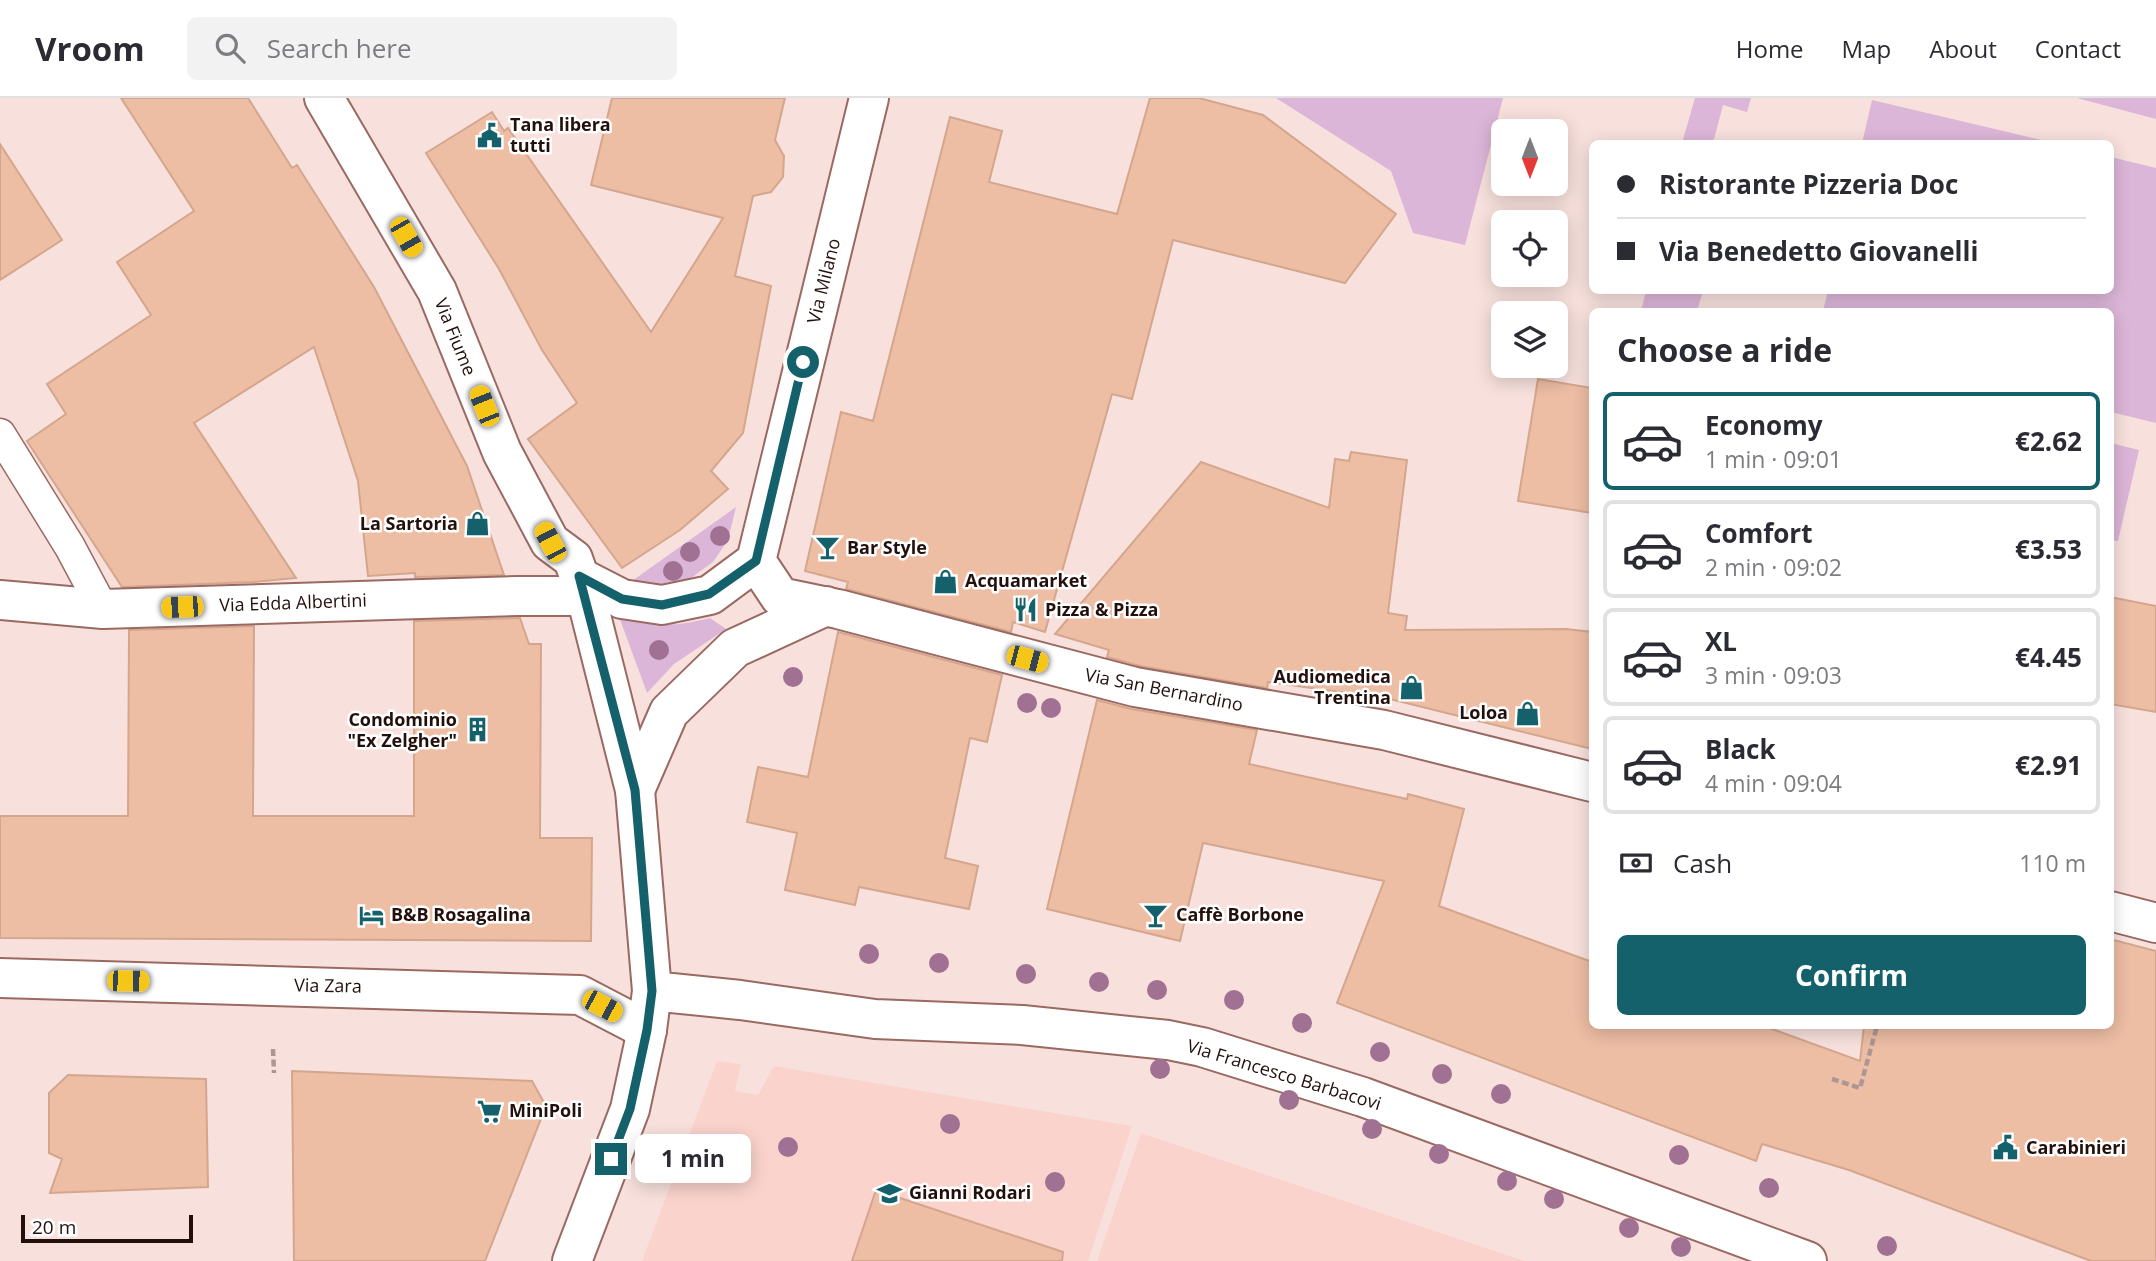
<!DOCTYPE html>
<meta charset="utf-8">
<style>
body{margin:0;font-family:"Open Sans",sans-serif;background:#f2f2f3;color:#2b2b33;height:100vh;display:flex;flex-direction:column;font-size:26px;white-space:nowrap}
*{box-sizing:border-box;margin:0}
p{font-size:23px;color:#7c7c81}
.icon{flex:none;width:38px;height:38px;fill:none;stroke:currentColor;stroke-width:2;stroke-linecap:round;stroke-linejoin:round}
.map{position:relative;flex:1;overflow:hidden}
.panel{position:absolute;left:1589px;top:210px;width:525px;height:721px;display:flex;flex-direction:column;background:#fff;border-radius:10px;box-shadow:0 4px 18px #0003}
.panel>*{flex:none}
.hud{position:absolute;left:1589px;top:42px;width:525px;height:154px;border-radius:10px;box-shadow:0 4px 18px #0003;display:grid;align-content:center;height:154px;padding:0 28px;background:#fff}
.needle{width:46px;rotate:180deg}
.fabs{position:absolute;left:1491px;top:21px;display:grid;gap:14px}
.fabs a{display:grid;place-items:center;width:77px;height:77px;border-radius:10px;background:#fff;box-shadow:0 4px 18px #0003;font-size:35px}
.scale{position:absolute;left:21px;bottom:18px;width:172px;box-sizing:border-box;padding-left:7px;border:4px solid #23100d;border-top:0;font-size:19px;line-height:24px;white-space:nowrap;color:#23100d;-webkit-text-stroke:5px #fff;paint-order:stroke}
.end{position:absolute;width:32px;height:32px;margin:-16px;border:9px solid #14616c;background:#fff;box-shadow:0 0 0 4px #fff}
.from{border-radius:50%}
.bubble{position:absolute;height:49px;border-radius:10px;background:#fff;box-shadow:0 4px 18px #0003;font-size:23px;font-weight:700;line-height:49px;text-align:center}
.car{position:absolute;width:21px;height:42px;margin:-21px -10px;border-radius:9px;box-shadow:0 0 5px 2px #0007;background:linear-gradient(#f5c518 24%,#345 0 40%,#f5c518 0 76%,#345 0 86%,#f5c518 0)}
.hud b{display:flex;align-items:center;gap:24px;height:66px;font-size:26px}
.hud b+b{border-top:2px solid #e1e1e2}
.hud i{width:18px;height:18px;background:#2b2b33}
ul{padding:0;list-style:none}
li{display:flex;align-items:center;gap:21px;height:98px;margin:0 14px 10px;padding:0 14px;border:4px solid #e1e1e2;border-radius:10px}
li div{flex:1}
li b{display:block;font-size:26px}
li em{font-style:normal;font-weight:700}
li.on{border-color:#14616c}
li>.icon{width:63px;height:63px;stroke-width:1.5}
h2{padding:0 28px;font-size:32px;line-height:84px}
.pay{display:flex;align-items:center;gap:18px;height:77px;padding:0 28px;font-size:26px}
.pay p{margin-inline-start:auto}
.action{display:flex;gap:14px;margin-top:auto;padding:14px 28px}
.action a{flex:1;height:80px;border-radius:10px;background:#14616c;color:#fff;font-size:28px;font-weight:700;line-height:80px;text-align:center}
header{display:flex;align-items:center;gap:42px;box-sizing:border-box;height:98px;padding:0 35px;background:#fff;border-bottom:2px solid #e1e1e2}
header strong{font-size:33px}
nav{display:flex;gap:38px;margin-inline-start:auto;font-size:24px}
.search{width:490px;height:63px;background:#f2f2f3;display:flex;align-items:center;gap:18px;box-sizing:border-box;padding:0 24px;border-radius:10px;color:#7c7c81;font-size:26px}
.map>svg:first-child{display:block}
.built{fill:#fad3cc}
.green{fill:#dcb6d8}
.building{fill:#edbda4;stroke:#d4a68d;stroke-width:2}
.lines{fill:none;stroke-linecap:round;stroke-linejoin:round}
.lane-casing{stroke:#9a6961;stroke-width:33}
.street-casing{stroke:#9a6961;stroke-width:42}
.secondary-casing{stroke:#9a6961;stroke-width:42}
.path{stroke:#ad9794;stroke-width:4.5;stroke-dasharray:7 3.5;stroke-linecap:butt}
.lane{stroke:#fff;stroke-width:30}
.street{stroke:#fff;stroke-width:38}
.secondary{stroke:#fff;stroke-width:38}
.tree{fill:#a07192}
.route{stroke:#14616c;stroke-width:9}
.labels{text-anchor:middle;stroke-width:5;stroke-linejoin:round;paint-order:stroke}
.poi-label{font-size:18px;font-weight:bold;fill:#23100d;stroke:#fff;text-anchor:start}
.street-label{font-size:18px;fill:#23100d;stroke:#fff}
</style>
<header>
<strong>Vroom</strong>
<div class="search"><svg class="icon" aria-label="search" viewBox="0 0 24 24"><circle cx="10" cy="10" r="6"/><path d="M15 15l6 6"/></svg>Search here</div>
<nav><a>Home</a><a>Map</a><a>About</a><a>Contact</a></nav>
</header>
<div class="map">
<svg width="2156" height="1163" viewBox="0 0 2156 1163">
<rect width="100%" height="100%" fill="#f8e1dd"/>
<path class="built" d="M717,963L741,966L735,993L758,997L774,968L1132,1028L1088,1163H642Z
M1141,1035L1525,1163H1097Z"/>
<path class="green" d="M1276,0H1503L1465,147L1413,135L1391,73Z
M1695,0H1751L1747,14L1723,7L1713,45H1682Z
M2077,0H2156V21Z
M1872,2L2054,45H1862Z
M2111,59L2156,70V325L2111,314L2110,214L1823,213L1828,193L2110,192Z
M1646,193V192L1703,193L1697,213H1641Z
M2111,345L2139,352L2118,443L2111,442Z
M736,409L728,442L713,464L684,485L659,492L632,483Z
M618,516C656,530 672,529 710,520L726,531L674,566L647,595Z"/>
<path class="building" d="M121,0H248L292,70L297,67L374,189L467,368L504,477L415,479V475L368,478L358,383L314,249L194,325L296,480L254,484L122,489L27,343L66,316L47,286L151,217L117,164L194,113Z
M612,0H785L775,42L784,58L783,79L771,94L753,98L735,178L771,188L743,335L711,373L728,391L680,432L622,470L528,341L577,305L542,252L499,171L426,55L492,14L504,33L508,30L651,234L723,120L591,87Z
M1150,0H1199L1263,17L1396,116L1345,185L1173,142L1132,301L1112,296L1045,534L1013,524L1011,534L846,491L848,484L805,473L841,314L873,323L950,19L1002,33L989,84L1117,116Z
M0,46L62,142L0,182Z
M1538,281L1592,290V415L1518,403Z
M1351,354L1407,362L1388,515L1407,518L1405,532L1566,531L1592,534V651L1390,601L1268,584L1267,590L1140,568L1107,559L1109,552L1055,536L1201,364L1329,410L1335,361L1349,363Z
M2110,499L2156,508V614L2110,606Z
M520,520L529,546H541L540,740H592L591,843L0,840V718H128L129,532L254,528L253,718H414V523Z
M838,534L1002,577L987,644L970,640L945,760L978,768L969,811L859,789L855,807L785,792L797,735L747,724L758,669L808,679Z
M1097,602L1131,611L1257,632L1249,666L1407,701L1408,696L1464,711L1439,808L1592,864V928H1764L1860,963L1864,928H2110V841L2156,853V1163H2091L1849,1072L1762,1046L1756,1063L1337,905L1384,783L1203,745L1180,843L1047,811Z
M292,973L532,983L546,1008L485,1163H294Z
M68,977L206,981L208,1089L50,1095L62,1061L49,1055V995Z
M876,1092L1063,1154L1062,1163H852Z"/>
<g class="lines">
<defs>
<path id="lane" d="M0,336L70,449L103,511"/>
<path id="street" d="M756,463L780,499L838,511L1135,589L1384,632L1592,684
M579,479L622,501L662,507L710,497L756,463L869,0
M0,502L103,511L517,498H586
M635,692L669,614L735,550L826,508
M2110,813L2156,825
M0,880L580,897L647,932"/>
<path id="secondary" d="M324,0L437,193L502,354L550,444L573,461L586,498L635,692L652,893L647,932L630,1011L572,1163
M652,893L740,902L875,921L1022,927L1168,942L1202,949L1363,999L1807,1163"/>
</defs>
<use href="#lane" class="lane-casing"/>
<use href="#street" class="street-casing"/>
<use href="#secondary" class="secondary-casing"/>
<path class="path" d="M273,951L274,975
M1832,981L1860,990L1877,928"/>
<use href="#lane" class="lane"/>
<use href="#street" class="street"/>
<use href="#secondary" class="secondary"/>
</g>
<g class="tree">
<circle cx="720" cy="438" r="10"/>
<circle cx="690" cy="454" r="10"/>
<circle cx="673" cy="473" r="10"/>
<circle cx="659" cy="552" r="10"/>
<circle cx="793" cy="579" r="10"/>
<circle cx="1027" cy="605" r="10"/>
<circle cx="1051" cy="610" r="10"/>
<circle cx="869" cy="856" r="10"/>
<circle cx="939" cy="865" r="10"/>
<circle cx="1026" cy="876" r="10"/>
<circle cx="1099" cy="884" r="10"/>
<circle cx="1157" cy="892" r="10"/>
<circle cx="1234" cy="902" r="10"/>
<circle cx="1302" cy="925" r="10"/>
<circle cx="1380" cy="954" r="10"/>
<circle cx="1160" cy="971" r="10"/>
<circle cx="1442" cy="976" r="10"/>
<circle cx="1501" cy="996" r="10"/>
<circle cx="1289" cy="1002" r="10"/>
<circle cx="950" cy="1026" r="10"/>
<circle cx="1372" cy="1031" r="10"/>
<circle cx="788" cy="1049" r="10"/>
<circle cx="1439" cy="1056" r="10"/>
<circle cx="1679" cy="1057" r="10"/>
<circle cx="1507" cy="1083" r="10"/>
<circle cx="1055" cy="1084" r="10"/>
<circle cx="1769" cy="1090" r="10"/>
<circle cx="1554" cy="1101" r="10"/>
<circle cx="1629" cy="1130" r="10"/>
<circle cx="1887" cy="1148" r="10"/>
<circle cx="1681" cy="1149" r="10"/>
</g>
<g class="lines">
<path class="route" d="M611,1061L630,1011L647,932L652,893L635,692L579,478L622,501L662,507L709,496L756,463L803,264"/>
</g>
<defs>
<symbol id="civic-bare" viewBox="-9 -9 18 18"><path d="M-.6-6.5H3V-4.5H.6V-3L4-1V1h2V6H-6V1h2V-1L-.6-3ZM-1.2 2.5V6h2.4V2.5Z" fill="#14616c" stroke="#fff" stroke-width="2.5" paint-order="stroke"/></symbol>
<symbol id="shop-bare" viewBox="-9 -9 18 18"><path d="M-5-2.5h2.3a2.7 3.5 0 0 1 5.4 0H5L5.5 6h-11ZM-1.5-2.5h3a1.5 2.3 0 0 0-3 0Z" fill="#14616c" stroke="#fff" stroke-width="2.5" paint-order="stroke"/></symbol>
<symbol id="bar-bare" viewBox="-9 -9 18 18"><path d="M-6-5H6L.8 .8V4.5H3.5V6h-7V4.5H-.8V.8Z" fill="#14616c" stroke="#fff" stroke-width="2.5" paint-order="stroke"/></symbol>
<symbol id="restaurant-bare" viewBox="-9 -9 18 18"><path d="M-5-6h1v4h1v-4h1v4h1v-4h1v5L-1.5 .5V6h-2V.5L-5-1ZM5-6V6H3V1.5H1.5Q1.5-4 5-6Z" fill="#14616c" stroke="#fff" stroke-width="2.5" paint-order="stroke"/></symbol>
<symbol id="building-bare" viewBox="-9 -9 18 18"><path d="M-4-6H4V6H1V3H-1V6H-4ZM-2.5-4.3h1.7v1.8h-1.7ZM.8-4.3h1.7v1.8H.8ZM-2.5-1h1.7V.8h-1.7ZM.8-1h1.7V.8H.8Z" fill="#14616c" stroke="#fff" stroke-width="2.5" paint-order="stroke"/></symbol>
<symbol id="hotel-bare" viewBox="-9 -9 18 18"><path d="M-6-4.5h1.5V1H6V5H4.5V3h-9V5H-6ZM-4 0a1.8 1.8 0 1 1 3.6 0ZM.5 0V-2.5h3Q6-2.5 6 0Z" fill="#14616c" stroke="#fff" stroke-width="2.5" paint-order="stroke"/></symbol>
<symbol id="supermarket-bare" viewBox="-9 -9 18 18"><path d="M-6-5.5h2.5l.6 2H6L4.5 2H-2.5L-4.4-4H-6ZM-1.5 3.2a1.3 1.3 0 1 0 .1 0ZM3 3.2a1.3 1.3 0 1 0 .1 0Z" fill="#14616c" stroke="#fff" stroke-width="2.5" paint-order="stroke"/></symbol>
<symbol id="school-bare" viewBox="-9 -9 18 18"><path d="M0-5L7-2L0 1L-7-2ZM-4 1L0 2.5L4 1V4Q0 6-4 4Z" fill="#14616c" stroke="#fff" stroke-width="2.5" paint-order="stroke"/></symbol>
</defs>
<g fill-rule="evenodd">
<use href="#civic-bare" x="472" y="20" width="35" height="35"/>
<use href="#shop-bare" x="460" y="408" width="35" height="35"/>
<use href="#bar-bare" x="810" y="432" width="35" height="35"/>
<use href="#shop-bare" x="928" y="466" width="35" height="35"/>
<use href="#restaurant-bare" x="1008" y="494" width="35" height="35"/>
<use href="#shop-bare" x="1394" y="572" width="35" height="35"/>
<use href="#shop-bare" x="1510" y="598" width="35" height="35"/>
<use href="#building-bare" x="460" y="614" width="35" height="35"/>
<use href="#hotel-bare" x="354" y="800" width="35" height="35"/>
<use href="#bar-bare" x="1138" y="800" width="35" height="35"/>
<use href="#supermarket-bare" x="472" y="996" width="35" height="35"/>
<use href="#civic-bare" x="1988" y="1032" width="35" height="35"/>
<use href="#school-bare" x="872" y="1078" width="35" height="35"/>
</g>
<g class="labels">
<g class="poi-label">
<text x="510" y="33">Tana libera<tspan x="510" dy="21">tutti</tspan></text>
<text x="458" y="432" text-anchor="end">La Sartoria</text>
<text x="847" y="456">Bar Style</text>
<text x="965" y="489">Acquamarket</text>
<text x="1045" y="518">Pizza &amp; Pizza</text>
<text x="1391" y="585" text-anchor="end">Audiomedica<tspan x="1391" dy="21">Trentina</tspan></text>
<text x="1508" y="621" text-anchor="end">Loloa</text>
<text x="457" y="628" text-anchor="end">Condominio<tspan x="457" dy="21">"Ex Zelgher"</tspan></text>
<text x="391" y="823">B&amp;B Rosagalina</text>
<text x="1176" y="823">Caffè Borbone</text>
<text x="509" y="1019">MiniPoli</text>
<text x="2026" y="1056">Carabinieri</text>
<text x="909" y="1101">Gianni Rodari</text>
</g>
<g class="street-label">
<text transform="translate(824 183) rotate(-76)" y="6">Via Milano</text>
<text transform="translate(455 239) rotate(68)" y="6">Via Fiume</text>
<text transform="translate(293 505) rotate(-2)" y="6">Via Edda Albertini</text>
<text transform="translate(1164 592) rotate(11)" y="6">Via San Bernardino</text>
<text transform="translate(328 888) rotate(1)" y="6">Via Zara</text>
<text transform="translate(1284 977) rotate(17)" y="6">Via Francesco Barbacovi</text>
</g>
</g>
</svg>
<div class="fabs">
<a><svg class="needle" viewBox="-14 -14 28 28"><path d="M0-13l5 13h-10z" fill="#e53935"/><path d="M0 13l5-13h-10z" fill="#7c7c81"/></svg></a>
<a><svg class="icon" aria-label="locate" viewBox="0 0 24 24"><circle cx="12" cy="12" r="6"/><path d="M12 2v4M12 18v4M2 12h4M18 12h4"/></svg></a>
<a><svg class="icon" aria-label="layers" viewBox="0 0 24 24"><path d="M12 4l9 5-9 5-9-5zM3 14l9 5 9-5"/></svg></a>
</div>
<div class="scale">20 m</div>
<i class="end from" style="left:803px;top:264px"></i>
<i class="end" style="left:611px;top:1061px"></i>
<div class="bubble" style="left:635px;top:1036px;width:116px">1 min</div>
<i class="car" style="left:406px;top:139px;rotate:150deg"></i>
<i class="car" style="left:484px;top:308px;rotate:338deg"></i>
<i class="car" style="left:550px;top:444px;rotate:332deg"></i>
<i class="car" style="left:182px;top:509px;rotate:268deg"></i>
<i class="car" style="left:1027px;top:561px;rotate:105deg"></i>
<i class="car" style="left:128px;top:883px;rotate:91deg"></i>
<i class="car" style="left:602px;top:908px;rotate:118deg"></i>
<div class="hud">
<b><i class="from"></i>Ristorante Pizzeria Doc</b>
<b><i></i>Via Benedetto Giovanelli</b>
</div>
<section class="panel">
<h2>Choose a ride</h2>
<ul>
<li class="on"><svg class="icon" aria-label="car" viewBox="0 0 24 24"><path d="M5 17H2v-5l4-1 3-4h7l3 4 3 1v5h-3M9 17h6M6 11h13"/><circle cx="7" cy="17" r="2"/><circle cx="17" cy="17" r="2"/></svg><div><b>Economy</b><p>1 min · 09:01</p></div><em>€2.62</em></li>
<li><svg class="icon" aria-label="car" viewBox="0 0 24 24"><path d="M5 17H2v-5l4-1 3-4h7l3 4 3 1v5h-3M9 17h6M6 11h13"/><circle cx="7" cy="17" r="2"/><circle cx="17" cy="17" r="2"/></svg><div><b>Comfort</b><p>2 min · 09:02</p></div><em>€3.53</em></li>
<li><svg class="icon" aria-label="car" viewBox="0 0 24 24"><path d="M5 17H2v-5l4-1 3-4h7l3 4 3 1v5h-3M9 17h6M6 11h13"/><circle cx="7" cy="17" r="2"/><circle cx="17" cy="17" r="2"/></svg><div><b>XL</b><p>3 min · 09:03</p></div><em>€4.45</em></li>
<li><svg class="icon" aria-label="car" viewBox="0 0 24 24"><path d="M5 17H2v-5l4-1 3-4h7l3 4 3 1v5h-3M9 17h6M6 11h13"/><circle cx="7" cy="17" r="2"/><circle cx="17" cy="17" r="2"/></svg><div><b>Black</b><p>4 min · 09:04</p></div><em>€2.91</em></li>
</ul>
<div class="pay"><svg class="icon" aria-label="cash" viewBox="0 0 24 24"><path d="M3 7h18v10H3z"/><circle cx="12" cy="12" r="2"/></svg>Cash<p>110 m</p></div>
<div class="action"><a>Confirm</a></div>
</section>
</div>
